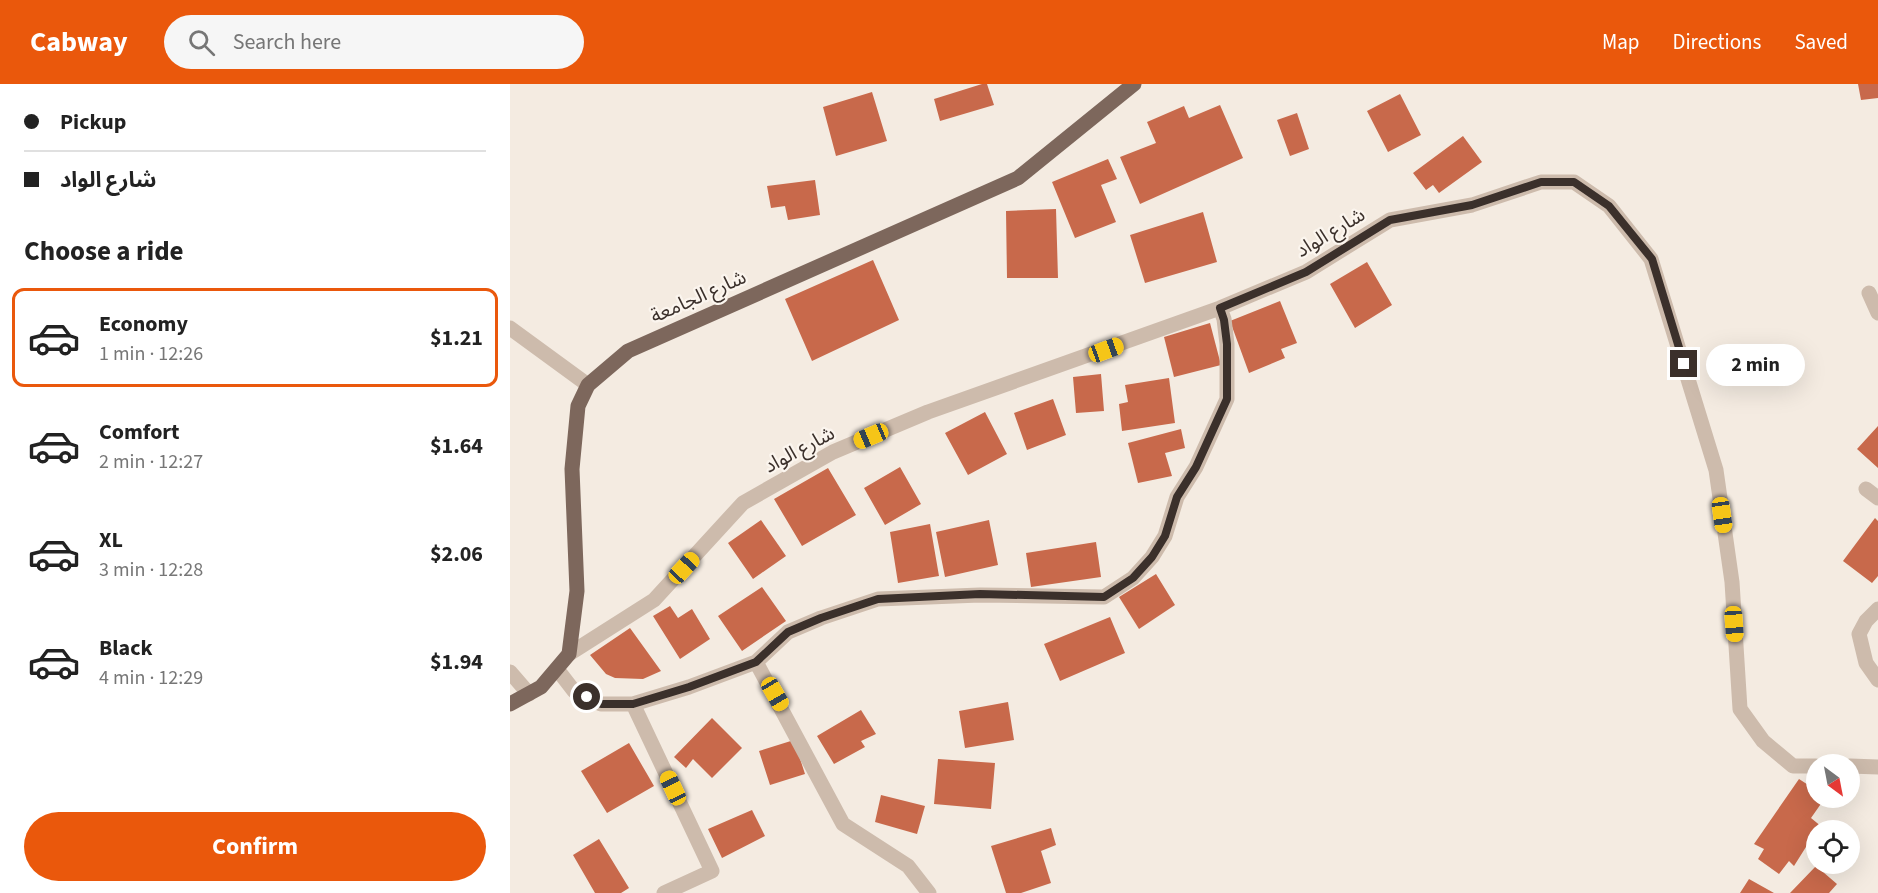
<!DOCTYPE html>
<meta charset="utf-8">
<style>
body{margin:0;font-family:"Source Sans 3","Noto Sans Arabic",sans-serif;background:#f6f6f6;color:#222;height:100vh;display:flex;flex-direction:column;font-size:22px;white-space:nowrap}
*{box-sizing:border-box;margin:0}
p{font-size:20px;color:#767676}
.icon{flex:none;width:33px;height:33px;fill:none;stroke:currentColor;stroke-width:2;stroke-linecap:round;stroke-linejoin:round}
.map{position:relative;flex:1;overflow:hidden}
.sheet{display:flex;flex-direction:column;background:#fff;width:510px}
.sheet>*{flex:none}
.top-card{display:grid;align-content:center;height:132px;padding:0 24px;background:#fff}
.needle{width:39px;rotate:148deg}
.tools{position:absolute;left:1296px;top:670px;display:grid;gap:12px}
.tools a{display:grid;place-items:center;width:54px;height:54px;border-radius:50%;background:#fff;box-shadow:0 6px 24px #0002;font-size:30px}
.end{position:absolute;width:27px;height:27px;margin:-14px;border:8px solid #3b302b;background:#fff;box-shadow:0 0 0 3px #fff}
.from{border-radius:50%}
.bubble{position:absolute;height:42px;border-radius:21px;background:#fff;box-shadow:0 6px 24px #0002;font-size:20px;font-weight:700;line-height:42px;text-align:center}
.car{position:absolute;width:18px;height:36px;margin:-18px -9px;border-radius:8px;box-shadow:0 0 4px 2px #0007;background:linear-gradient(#f5c518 24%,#345 0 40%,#f5c518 0 76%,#345 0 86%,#f5c518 0)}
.top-card b{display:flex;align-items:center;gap:21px;height:57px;font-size:22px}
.top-card b+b{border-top:2px solid #e0e0e0}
.top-card i{width:15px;height:15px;background:#222}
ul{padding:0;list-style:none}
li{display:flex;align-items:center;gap:18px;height:99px;margin:0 12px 9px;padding:0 12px;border:3px solid transparent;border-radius:12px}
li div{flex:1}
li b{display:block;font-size:22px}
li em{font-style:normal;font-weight:700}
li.active{border-color:#ea580c}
li>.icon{width:54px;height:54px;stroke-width:1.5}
h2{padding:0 24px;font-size:27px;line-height:72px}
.button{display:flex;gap:12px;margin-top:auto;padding:12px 24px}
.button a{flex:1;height:69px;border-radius:36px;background:#ea580c;color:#fff;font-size:24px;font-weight:700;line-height:69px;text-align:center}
header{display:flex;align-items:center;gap:36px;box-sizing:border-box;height:84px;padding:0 30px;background:#ea580c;color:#fff}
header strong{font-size:28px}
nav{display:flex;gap:33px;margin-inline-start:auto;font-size:21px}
.search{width:420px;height:54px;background:#f6f6f6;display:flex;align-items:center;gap:15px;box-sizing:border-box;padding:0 21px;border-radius:33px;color:#767676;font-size:22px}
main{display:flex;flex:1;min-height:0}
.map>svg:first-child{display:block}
.building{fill:#c8694b}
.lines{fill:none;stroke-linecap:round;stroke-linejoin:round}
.minor{stroke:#cdbbac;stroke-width:15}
.major{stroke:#7d675c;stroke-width:15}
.route{stroke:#3b302b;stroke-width:8}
.labels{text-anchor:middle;stroke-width:4.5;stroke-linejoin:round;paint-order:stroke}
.street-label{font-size:20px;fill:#3b302b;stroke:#fbf5ee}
</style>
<header>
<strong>Cabway</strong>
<div class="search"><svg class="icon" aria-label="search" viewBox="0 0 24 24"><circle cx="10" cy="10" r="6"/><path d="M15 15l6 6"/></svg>Search here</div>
<nav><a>Map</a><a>Directions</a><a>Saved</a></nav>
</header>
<main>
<section class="sheet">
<div class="top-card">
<b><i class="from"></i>Pickup</b>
<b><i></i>شارع الواد</b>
</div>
<h2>Choose a ride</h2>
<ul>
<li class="active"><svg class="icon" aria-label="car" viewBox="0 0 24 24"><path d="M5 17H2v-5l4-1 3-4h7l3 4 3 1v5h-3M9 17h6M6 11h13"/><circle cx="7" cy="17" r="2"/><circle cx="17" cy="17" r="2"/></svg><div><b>Economy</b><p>1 min · 12:26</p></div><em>$1.21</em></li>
<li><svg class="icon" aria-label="car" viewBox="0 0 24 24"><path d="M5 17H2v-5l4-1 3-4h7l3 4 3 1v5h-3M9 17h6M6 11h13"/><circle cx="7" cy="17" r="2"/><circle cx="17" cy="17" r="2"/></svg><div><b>Comfort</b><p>2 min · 12:27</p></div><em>$1.64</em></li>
<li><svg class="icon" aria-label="car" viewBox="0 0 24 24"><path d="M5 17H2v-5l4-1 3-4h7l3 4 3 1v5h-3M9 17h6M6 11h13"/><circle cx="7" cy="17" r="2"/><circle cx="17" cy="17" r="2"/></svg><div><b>XL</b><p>3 min · 12:28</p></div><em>$2.06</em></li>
<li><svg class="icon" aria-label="car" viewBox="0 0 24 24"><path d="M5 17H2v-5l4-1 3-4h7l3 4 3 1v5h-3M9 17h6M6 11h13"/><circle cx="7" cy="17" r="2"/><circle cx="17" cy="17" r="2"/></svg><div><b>Black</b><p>4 min · 12:29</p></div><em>$1.94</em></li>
</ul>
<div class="button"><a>Confirm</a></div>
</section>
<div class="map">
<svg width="1368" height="809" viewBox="0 0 1368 809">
<rect width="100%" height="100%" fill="#f4ebe1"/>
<path class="building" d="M472,0H477L484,21L430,37L424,15Z
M1348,0H1368V14L1351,16Z
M362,8L377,57L326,72L313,23Z
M890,10L911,51L878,68L857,27Z
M710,21L733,74L630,120L610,73L646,59L637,38L674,22L679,34Z
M787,29L799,65L780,72L767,36Z
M953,52L972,78L929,109L923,101L916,106L903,89Z
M598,75L607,95L591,101L606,138L565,154L542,98Z
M305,96L310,131L278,136L275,122L261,124L257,102Z
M546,125L548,194H497L496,127Z
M693,128L707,178L635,199L620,151Z
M363,176L389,236L302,277L275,215Z
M857,178L882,221L845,244L820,200Z
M770,217L787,259L771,265L775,274L739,289L720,237Z
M700,239L711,281L664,293L654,253Z
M591,290L594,327L566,329L563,293Z
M659,294L665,339L612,347L609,320L618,318L615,301Z
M543,315L556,351L517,366L504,329Z
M475,328L497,370L458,391L435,349Z
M1368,342V384L1347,365Z
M671,345L675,364L655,369L662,392L628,399L618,359Z
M390,383L411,420L375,441L354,404Z
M318,384L346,431L292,462L264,415Z
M1365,434L1368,437V492L1362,499L1333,477Z
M251,436L276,472L243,495L218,459Z
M479,436L488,481L435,493L426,448Z
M420,440L429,492L388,499L380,448Z
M586,458L591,493L521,503L516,469Z
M646,490L665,521L629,545L609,513Z
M252,503L276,537L232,567L208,532Z
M160,522L168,534L182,525L200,555L170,575L143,532Z
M600,533L615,569L550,597L534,560Z
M120,544L151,587L133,595L105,594L96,590L80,571Z
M498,618L504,656L455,664L449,627Z
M351,626L366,650L351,657L355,663L324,680L307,652Z
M202,634L232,664L202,694L183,675L176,684L164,673Z
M284,656L295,690L260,701L249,667Z
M119,659L144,702L97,729L71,687Z
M428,675L485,679L481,725L424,720Z
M1289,695L1306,706V714H1315L1301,734L1312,743L1306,747L1284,782L1279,777L1269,790L1248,775L1254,765L1244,760Z
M371,711L415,722L407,750L365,738Z
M242,726L255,752L212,774L198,745Z
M541,744L546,761L531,767L541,799L511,809H496L481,762Z
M89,755L119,804L111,809H85L63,771Z
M1306,782L1327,800L1319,809H1280Z
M1239,795L1264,809H1230Z"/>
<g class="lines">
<path class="minor" d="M1359,209L1368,229
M0,244L78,301
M1356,405L1368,414
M1368,525L1356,537L1349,550L1356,579L1368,596
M59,570L144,516L233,419L323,368L418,328L710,224L796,188L880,136L962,121L1031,98H1064L1099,122L1141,175L1206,386L1222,498L1230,625L1253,657L1283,682H1306
M246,578L333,740L398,782L419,809
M47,585L64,607L91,620H123L179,603L246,578L278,548L311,534L368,515L470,511L594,513L623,494L642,473L655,452L667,413L686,383L717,315V260L714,235L710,224
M0,588L19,610
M123,620L202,787L154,809
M1340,682L1368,683"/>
<path class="major" d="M0,620L31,603L59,570L67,507L62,385L68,322L78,301L118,267L508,94L624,0"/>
</g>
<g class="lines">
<path class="route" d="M77,613L91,620H123L179,603L246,578L278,548L311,534L368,515L470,510L594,513L623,494L642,473L655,452L667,413L686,383L717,315V260L714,236L710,224L796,188L880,136L962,121L1031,98H1064L1099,122L1142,175L1174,280"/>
</g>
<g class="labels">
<g class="street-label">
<text transform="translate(820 148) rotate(-31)" y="7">شارع الواد</text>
<text transform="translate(188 212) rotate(-24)" y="7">شارع الجامعة</text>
<text transform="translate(289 365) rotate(-28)" y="7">شارع الواد</text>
</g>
</g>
</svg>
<div class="tools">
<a><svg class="needle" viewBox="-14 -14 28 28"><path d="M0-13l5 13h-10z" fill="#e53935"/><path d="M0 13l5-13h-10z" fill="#767676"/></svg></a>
<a><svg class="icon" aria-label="locate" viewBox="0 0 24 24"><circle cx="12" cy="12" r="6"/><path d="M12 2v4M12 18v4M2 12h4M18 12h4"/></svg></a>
</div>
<i class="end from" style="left:77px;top:613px"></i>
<i class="end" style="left:1174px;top:280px"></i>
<div class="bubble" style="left:1196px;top:260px;width:99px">2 min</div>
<i class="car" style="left:596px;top:266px;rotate:70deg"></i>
<i class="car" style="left:361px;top:352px;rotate:247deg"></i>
<i class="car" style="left:1212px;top:431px;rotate:172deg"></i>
<i class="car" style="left:174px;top:484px;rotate:43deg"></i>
<i class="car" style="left:1224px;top:540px;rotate:176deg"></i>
<i class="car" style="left:265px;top:610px;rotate:150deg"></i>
<i class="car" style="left:163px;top:704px;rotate:335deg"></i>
</div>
</main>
